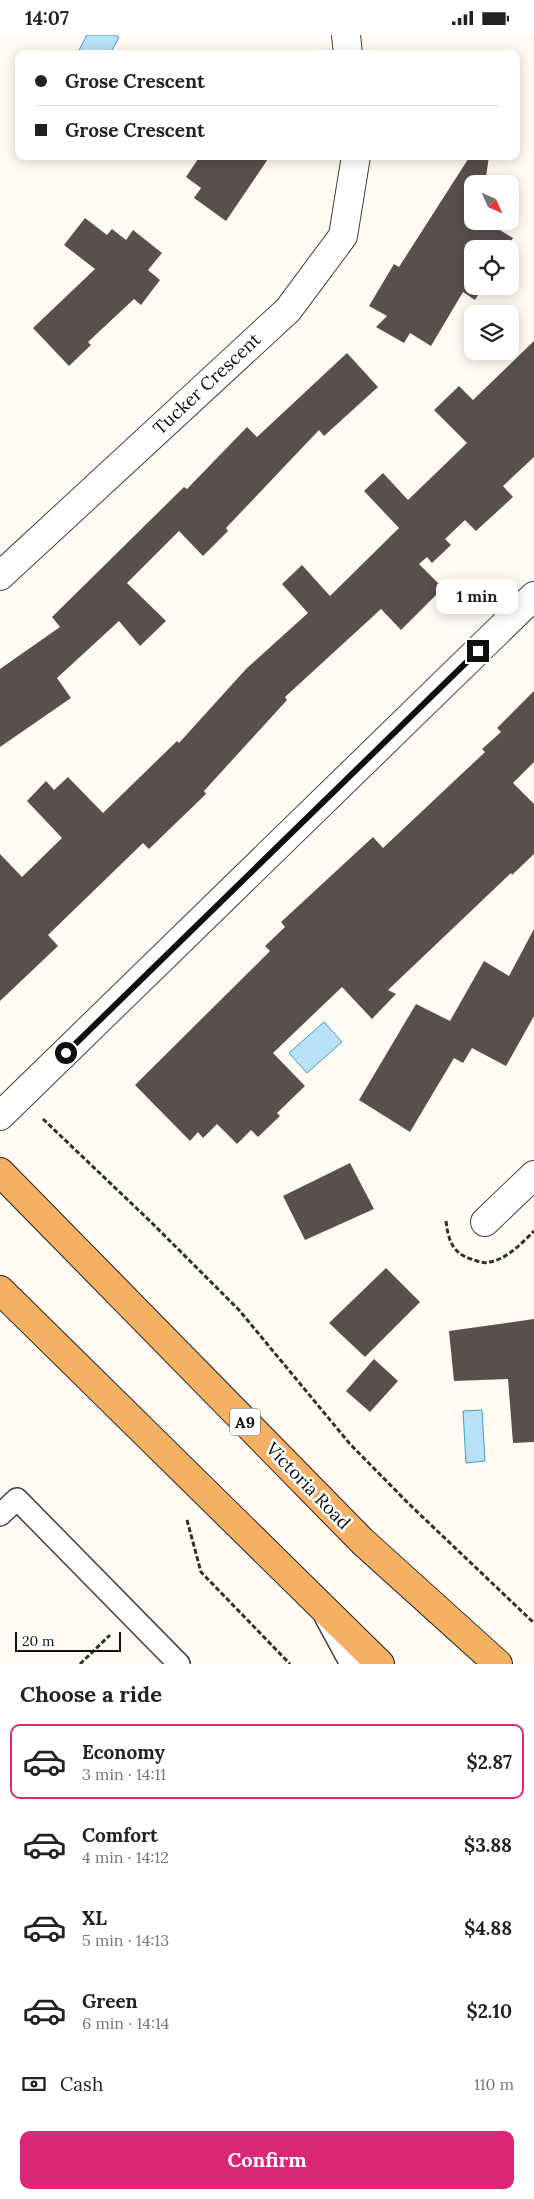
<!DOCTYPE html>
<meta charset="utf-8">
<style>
body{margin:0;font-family:Lora,serif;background:#f6f6f6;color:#222;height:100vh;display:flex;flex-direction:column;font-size:19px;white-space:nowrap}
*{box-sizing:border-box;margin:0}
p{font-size:16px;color:#767676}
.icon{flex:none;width:28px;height:28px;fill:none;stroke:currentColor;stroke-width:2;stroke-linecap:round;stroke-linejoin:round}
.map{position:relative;height:1629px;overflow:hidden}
.side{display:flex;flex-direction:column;background:#fff;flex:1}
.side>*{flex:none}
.hud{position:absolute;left:15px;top:15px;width:505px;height:110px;border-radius:10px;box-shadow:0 2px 12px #0003;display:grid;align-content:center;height:110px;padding:0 20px;background:#fff}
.needle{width:32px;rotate:135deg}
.buttons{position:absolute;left:464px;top:140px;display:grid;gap:10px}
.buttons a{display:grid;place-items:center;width:55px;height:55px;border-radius:10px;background:#fff;box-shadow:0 2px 12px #0003;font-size:25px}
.scale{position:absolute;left:15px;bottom:12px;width:106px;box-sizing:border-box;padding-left:5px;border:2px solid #0f0f0f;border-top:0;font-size:14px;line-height:18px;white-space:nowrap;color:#0f0f0f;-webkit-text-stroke:4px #fff;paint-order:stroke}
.end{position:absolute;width:22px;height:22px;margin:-11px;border:6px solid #0f0f0f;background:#fff;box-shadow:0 0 0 2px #fff}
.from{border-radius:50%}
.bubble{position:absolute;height:35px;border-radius:10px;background:#fff;box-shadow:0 2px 12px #0003;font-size:16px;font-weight:700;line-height:35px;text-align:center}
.hud b{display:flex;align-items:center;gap:18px;height:48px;font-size:19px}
.hud b+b{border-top:1px solid #e0e0e0}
.hud i{width:12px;height:12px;background:#222}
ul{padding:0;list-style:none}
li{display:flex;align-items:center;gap:15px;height:75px;margin:0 10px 8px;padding:0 10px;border:2px solid transparent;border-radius:10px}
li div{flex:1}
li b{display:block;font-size:19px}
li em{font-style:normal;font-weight:700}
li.selected{border-color:#db2777}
li>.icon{width:45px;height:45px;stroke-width:1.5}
h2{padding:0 20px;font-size:22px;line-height:60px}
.pay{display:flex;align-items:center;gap:12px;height:55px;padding:0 20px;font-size:19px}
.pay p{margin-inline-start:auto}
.action{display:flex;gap:10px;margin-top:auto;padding:10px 20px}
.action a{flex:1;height:58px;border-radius:10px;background:#db2777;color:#fff;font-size:20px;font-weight:700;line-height:58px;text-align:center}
.status{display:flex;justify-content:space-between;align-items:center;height:35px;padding:0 25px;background:#fff;direction:ltr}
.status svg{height:14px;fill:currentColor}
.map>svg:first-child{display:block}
.water{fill:#b7e2f5;stroke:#3f9dcc}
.building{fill:#58504c}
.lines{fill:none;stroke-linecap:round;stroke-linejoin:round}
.service-casing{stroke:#424242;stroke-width:24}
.minor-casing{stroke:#424242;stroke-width:30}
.trunk-casing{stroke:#202020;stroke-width:30}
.path{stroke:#313131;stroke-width:3;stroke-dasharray:5 2.5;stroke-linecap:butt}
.service{stroke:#fff;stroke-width:21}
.minor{stroke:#fff;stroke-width:28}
.trunk{stroke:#f4b164;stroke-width:28}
.route{stroke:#0f0f0f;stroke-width:6}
.labels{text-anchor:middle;stroke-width:5;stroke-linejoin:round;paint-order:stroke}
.shield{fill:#fff;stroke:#575757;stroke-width:1}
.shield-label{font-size:16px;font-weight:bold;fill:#0f0f0f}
.street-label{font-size:18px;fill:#0f0f0f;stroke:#fff}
</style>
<div class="status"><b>14:07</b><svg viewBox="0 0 49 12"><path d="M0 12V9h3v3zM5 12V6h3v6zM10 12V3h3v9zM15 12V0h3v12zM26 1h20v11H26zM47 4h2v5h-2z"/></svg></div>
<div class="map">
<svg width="534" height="1629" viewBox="0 0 534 1629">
<rect width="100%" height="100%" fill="#fffbf2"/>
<path class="water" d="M87,0H115L119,2L110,19H77Z
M324,987L342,1007L307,1038L289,1018Z
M482,1375L485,1426L466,1428L463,1376Z"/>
<path class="building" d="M200,121H270L226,186L194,163L201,153L186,142Z
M470,121H489L485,149H472V186H499L495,192L513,203L506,214H472V251H483L475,265L463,257L431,311L410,298L404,308L376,292L387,281L369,271L394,229L399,232Z
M85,183L107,200L112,194L126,205L133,195L162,218L148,235L160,245L141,270L134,264L88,307L91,310L69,331L33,293L95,234L64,210Z
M534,306V422L503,451L513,462L476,496L465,485L445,504L451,510L432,528L427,522L419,529L443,553L401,595L381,574L285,662L287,665L204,756L206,759L149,814L143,808L48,900L58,911L0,966V819L22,842L62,803L27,766L46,746L54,755L68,742L103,778L177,706L179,708L246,634L308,578L282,549L302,530L330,561L399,493L364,456L383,438L408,465L467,408L434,375L459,351L473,365Z
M347,318L378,352L324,401L319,395L226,493L228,496L203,521L179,496L127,548L166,586L140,611L119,586L57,643L71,663L0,712V634L60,592L52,582L184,452L187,454L247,392L257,402Z
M534,656V727L513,748L534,769V819L512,840L511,838L388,955L396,959L372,984L342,952L273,1018L305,1051L277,1078L280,1081L258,1102L251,1095L237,1109L217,1089L203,1103L198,1097L190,1106L135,1050L270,916L265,911L285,892L281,887L373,802L383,813L485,717L482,714L501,697L497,693Z
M534,894V981L506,1031L472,1013L463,1028L454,1023L410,1097L359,1065L416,969L450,986L484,926L509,941Z
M350,1128L374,1174L305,1205L283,1161Z
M386,1233L420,1267L365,1322L329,1288Z
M534,1284V1407L513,1408L508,1344L454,1346L449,1296Z
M374,1324L398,1346L370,1377L346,1356Z"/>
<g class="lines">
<defs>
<path id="service" d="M0,1480L17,1464L179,1629
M326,1583L351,1629"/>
<path id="minor" d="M346,0L348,19
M0,541L288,275L343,201L356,121
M0,1081L534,561
M485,1187L534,1140"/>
<path id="trunk" d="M0,1137L362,1506L498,1629
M0,1255L380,1629"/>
</defs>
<use href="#service" class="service-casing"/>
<use href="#minor" class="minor-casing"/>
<use href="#trunk" class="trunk-casing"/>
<path class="path" d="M43,1084L152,1188L239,1275L350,1409L409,1469L534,1588
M446,1186C448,1204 452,1218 471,1224C477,1226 484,1229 490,1227C507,1224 522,1208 534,1196
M187,1485L201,1537L290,1629
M80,1629L110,1600"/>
<use href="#service" class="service"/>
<use href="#minor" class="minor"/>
<use href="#trunk" class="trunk"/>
</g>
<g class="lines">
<path class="route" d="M66,1018L478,616"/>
</g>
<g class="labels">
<rect class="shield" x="230" y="1373.5" width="30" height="27" rx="4"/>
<g class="shield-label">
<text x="245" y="1393">A9</text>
</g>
<g class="street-label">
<text transform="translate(207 349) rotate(-43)" y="6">Tucker Crescent</text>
<text transform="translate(308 1451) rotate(46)" y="6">Victoria Road</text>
</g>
</g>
</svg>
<div class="buttons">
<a><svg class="needle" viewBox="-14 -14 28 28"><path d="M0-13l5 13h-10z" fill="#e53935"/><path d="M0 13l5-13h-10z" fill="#767676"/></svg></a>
<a><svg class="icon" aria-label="locate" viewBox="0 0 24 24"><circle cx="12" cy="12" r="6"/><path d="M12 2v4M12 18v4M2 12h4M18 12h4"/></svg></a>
<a><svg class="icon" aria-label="layers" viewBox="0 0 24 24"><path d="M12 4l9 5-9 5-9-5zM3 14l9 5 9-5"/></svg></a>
</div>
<div class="scale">20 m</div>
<i class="end from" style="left:66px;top:1018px"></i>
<i class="end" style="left:478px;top:616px"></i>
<div class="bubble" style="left:436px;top:544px;width:82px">1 min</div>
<div class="hud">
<b><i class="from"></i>Grose Crescent</b>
<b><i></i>Grose Crescent</b>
</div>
</div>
<section class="side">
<h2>Choose a ride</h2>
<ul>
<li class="selected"><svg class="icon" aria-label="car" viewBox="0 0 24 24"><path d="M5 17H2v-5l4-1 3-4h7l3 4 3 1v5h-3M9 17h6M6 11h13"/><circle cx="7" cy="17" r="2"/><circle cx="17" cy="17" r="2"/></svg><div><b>Economy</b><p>3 min · 14:11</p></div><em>$2.87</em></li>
<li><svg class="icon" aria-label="car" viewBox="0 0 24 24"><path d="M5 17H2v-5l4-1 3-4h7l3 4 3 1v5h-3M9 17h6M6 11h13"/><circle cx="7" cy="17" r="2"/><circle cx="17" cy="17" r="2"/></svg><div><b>Comfort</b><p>4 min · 14:12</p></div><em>$3.88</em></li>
<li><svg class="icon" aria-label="car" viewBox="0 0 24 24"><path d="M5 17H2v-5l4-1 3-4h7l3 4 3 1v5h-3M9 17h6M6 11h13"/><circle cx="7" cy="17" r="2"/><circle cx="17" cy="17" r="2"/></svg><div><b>XL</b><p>5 min · 14:13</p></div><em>$4.88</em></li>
<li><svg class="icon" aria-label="car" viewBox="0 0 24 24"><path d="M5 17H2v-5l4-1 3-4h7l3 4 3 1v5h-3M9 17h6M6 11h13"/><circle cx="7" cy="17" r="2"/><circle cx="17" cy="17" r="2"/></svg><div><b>Green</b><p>6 min · 14:14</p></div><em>$2.10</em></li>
</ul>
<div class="pay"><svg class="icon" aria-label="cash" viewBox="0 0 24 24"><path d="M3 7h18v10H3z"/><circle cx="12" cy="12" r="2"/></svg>Cash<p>110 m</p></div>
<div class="action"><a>Confirm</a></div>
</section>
